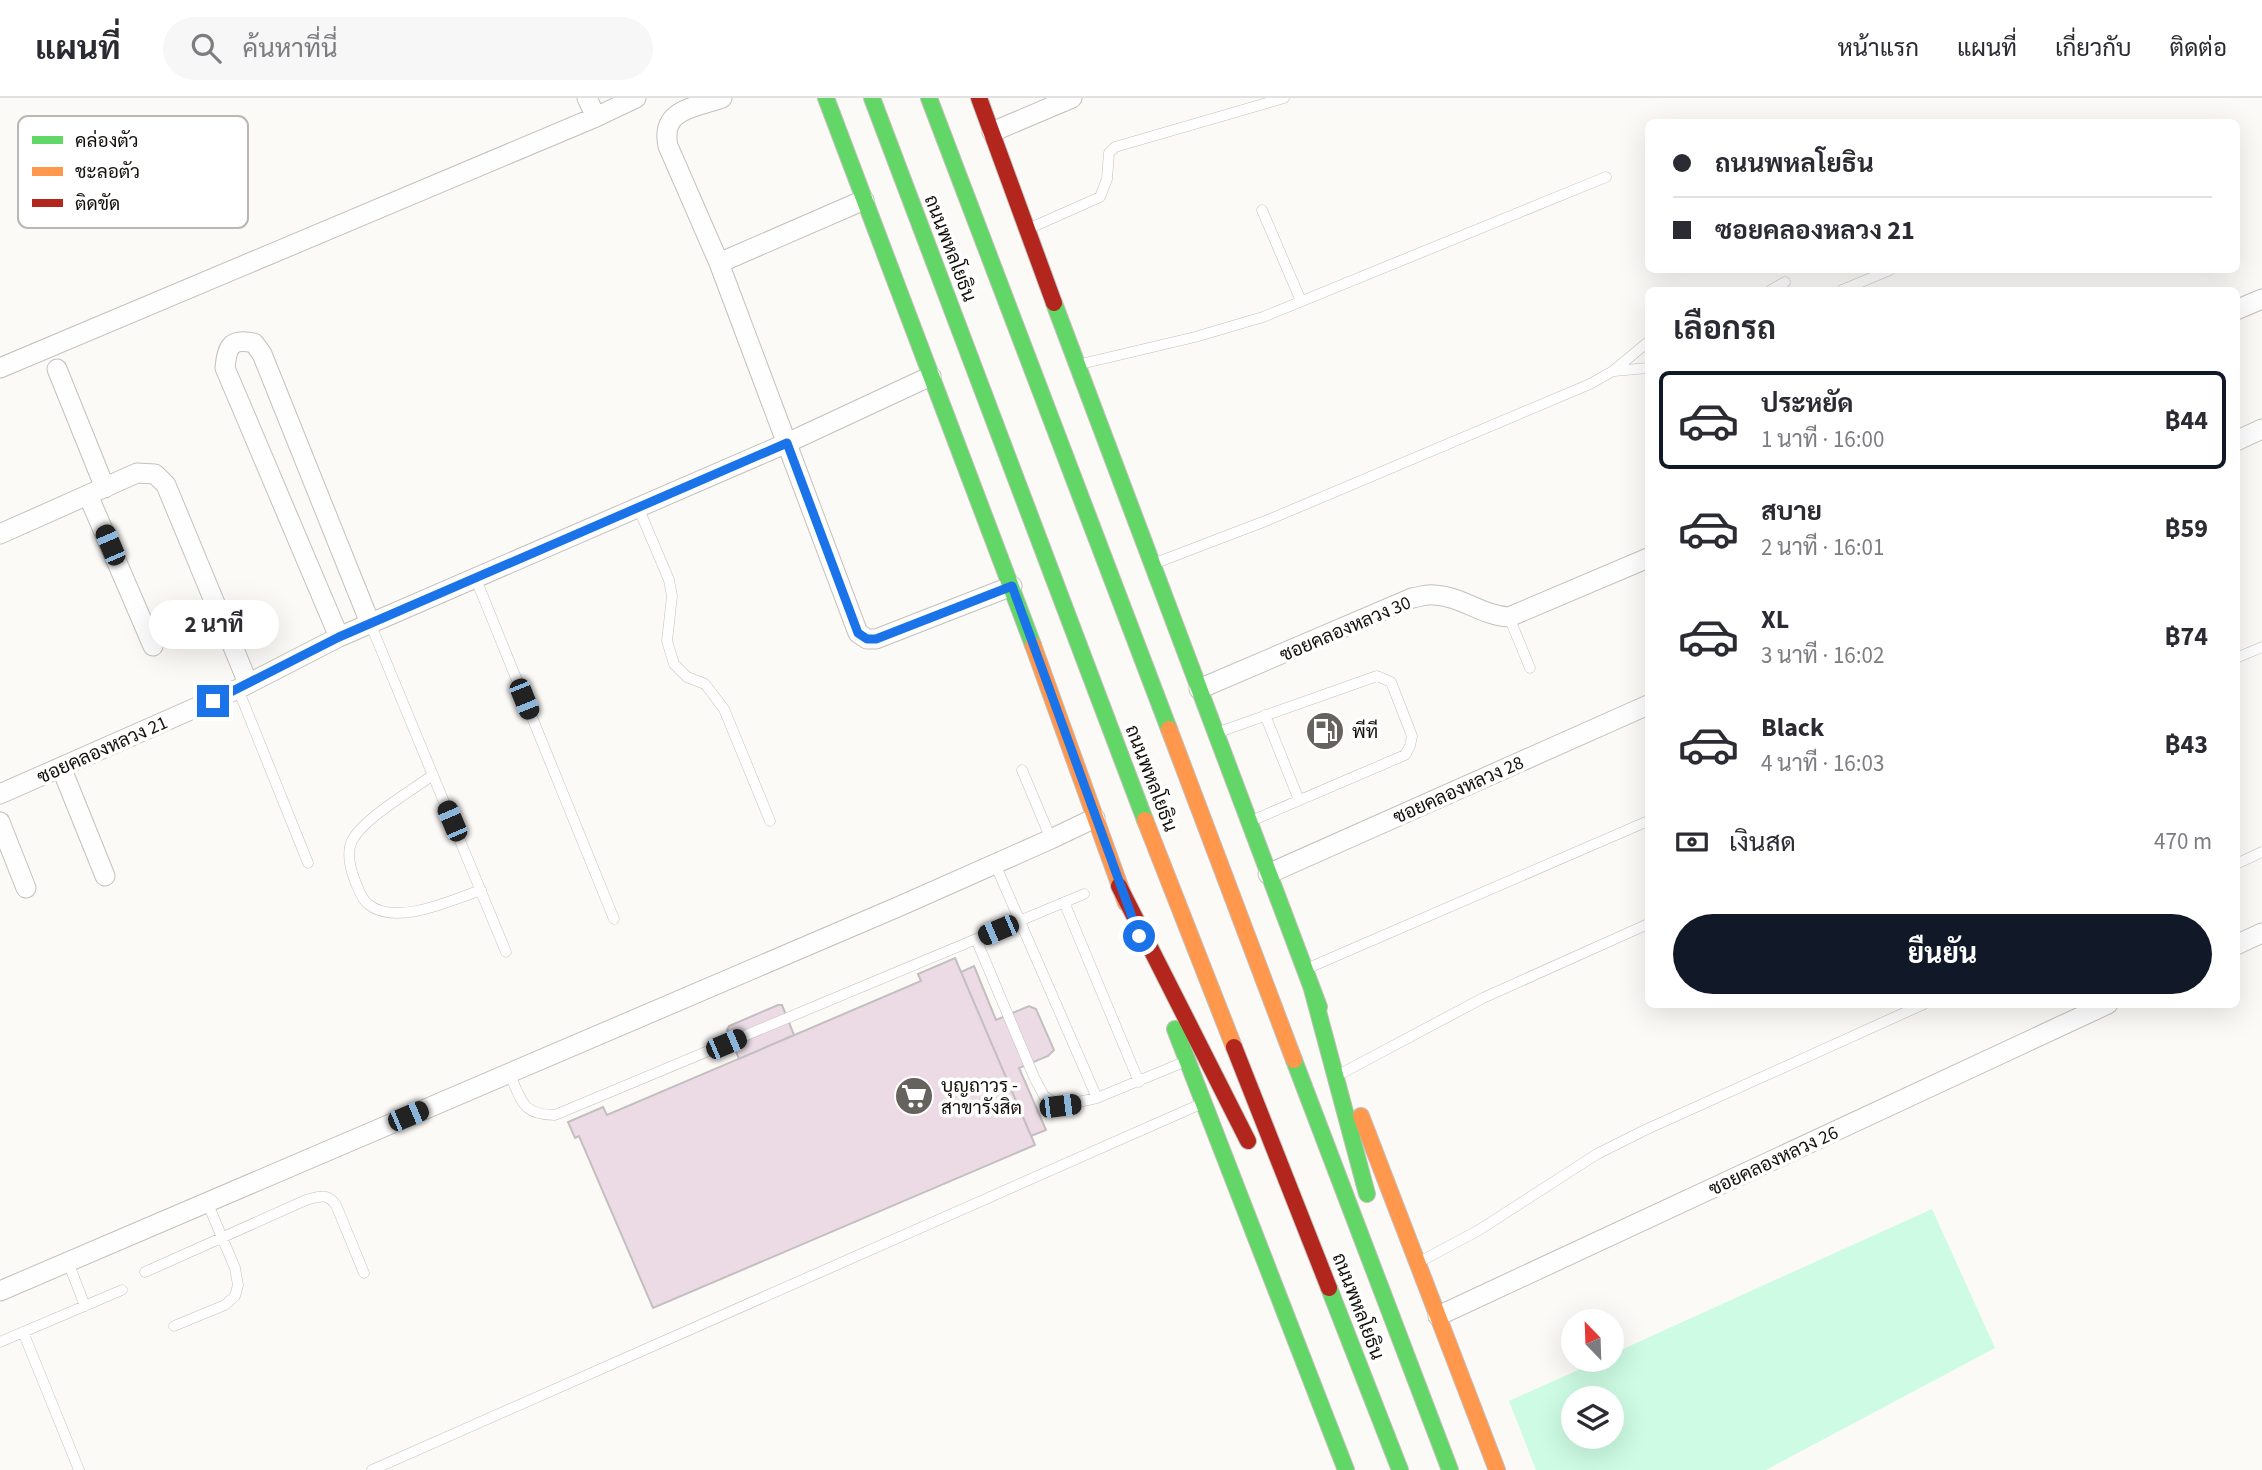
<!DOCTYPE html>
<html lang="th">
<meta charset="utf-8">
<style>
body{margin:0;font-family:"Source Sans 3",Sarabun,sans-serif;background:#f7f7f7;color:#2b2b33;height:100vh;display:flex;flex-direction:column;font-size:26px;white-space:nowrap}
*{box-sizing:border-box;margin:0}
p{font-size:23px;color:#7c7c81}
.icon{flex:none;width:38px;height:38px;fill:none;stroke:currentColor;stroke-width:2;stroke-linecap:round;stroke-linejoin:round}
.map{position:relative;flex:1;overflow:hidden}
.drawer{position:absolute;left:1645px;top:189px;width:595px;height:721px;display:flex;flex-direction:column;background:#fff;border-radius:10px;box-shadow:0 7px 28px #0002}
.drawer>*{flex:none}
.guide{position:absolute;left:1645px;top:21px;width:595px;height:154px;border-radius:10px;box-shadow:0 7px 28px #0002;display:grid;align-content:center;height:154px;padding:0 28px;background:#fff}
.needle{width:46px;rotate:337deg}
.tools{position:absolute;left:1561px;top:1211px;display:grid;gap:14px}
.tools a{display:grid;place-items:center;width:63px;height:63px;border-radius:50%;background:#fff;box-shadow:0 7px 28px #0002;font-size:35px}
.end{position:absolute;width:32px;height:32px;margin:-16px;border:9px solid #1a73e8;background:#fff;box-shadow:0 0 0 4px #fff}
.from{border-radius:50%}
.bubble{position:absolute;height:49px;border-radius:24px;background:#fff;box-shadow:0 7px 28px #0002;font-size:23px;font-weight:700;line-height:49px;text-align:center}
.car{position:absolute;width:21px;height:42px;margin:-21px -10px;border-radius:9px;box-shadow:0 0 5px 2px #0007;background:linear-gradient(#222 24%,#8ab4d8 0 40%,#222 0 76%,#8ab4d8 0 86%,#222 0)}
.guide b{display:flex;align-items:center;gap:24px;height:66px;font-size:26px}
.guide b+b{border-top:2px solid #e1e1e2}
.guide i{width:18px;height:18px;background:#2b2b33}
ul{padding:0;list-style:none}
li{display:flex;align-items:center;gap:21px;height:98px;margin:0 14px 10px;padding:0 14px;border:4px solid transparent;border-radius:10px}
li div{flex:1}
li b{display:block;font-size:26px}
li em{font-style:normal;font-weight:700}
li.on{border-color:#111827}
li>.icon{width:63px;height:63px;stroke-width:1.5}
h2{padding:0 28px;font-size:32px;line-height:84px}
.pay{display:flex;align-items:center;gap:18px;height:77px;padding:0 28px;font-size:26px}
.pay p{margin-inline-start:auto}
.cta{display:flex;gap:14px;margin-top:auto;padding:14px 28px}
.cta a{flex:1;height:80px;border-radius:42px;background:#111827;color:#fff;font-size:28px;font-weight:700;line-height:80px;text-align:center}
header{display:flex;align-items:center;gap:42px;box-sizing:border-box;height:98px;padding:0 35px;background:#fff;border-bottom:2px solid #e1e1e2}
header strong{font-size:33px}
nav{display:flex;gap:38px;margin-inline-start:auto;font-size:24px}
.search{width:490px;height:63px;background:#f7f7f7;display:flex;align-items:center;gap:18px;box-sizing:border-box;padding:0 24px;border-radius:38px;color:#7c7c81;font-size:26px}
.map>svg:first-child{display:block}
.green{fill:#cdfbe3;fill-rule:evenodd}
.building{fill:#ecdbe5;stroke:#c3bfc0;stroke-width:2}
.lines{fill:none;stroke-linecap:round;stroke-linejoin:round}
.lane-casing{stroke:#c4c0bc;stroke-width:11}
.street-casing{stroke:#c4c0bc;stroke-width:21}
.fast-casing{stroke:#c4c0bc;stroke-width:18}
.slow-casing{stroke:#c4c0bc;stroke-width:18}
.jam-casing{stroke:#c4c0bc;stroke-width:18}
.lane{stroke:#fffefe;stroke-width:10}
.street{stroke:#fffefe;stroke-width:19}
.fast{stroke:#63d668;stroke-width:16}
.slow{stroke:#ff974d;stroke-width:16}
.jam{stroke:#b3261e;stroke-width:16}
.route{stroke:#1a73e8;stroke-width:9}
.labels{text-anchor:middle;stroke-width:7;stroke-linejoin:round;paint-order:stroke}
.street-label{font-size:19px;fill:#15100b;stroke:#fff}
.poi-label{font-size:19px;fill:#15100b;stroke:#fff;text-anchor:start}
.key{fill:#fff;stroke:#b9b7b6;stroke-width:2}
.key-label{font-size:19px;fill:#15100b}
</style>
<header>
<strong>แผนที่</strong>
<div class="search"><svg class="icon" aria-label="search" viewBox="0 0 24 24"><circle cx="10" cy="10" r="6"/><path d="M15 15l6 6"/></svg>ค้นหาที่นี่</div>
<nav><a>หน้าแรก</a><a>แผนที่</a><a>เกี่ยวกับ</a><a>ติดต่อ</a></nav>
</header>
<div class="map">
<svg width="2262" height="1372" viewBox="0 0 2262 1372">
<rect width="100%" height="100%" fill="#fcfaf7"/>
<path class="green" d="M1932,1111L1995,1250L1766,1372H1536L1509,1303L1600,1262H1612V1256ZM1573,1300H1612V1339H1573Z"/>
<path class="building" d="M955,860L1035,1047L653,1210L579,1038L575,1040L568,1024L603,1009L607,1017L921,883L918,876Z
M974,868L996,922L1029,908L1036,911L1054,952L1048,958L1019,970L1046,1032L1031,1038L961,874Z
M778,907H782L794,937L739,961L727,932L729,928Z"/>
<g class="lines">
<defs>
<path id="lane" d="M1262,112L1301,203
M1028,131L1100,99L1107,81L1109,55L1115,49L1284,0
M1771,192L1785,184
M1842,192L1890,172
M1081,266L1195,239L1263,219L1606,79
M1614,273L1648,270
M638,409L669,482L672,498L667,543L674,566L687,579L705,586L724,611L770,723
M1153,466L1268,422L1590,286L1613,273L1648,244
M475,479L614,821
M1509,519L1530,570
M370,525L506,854
M2236,560L2262,549
M238,591L308,765
M1265,617L1299,702
M1219,634L1377,578L1391,584L1412,638L1410,648L1405,657L1251,723
M1022,672L1051,741
M433,677C412,692 365,720 353,741C346,753 350,770 355,783C358,790 362,802 368,806C395,829 452,802 481,792
M995,766L1097,1000
M2236,766L2262,754
M1064,804L1139,984
M976,841L1034,979L1044,998L1060,1008L1097,1000L1184,964
M1306,871L1648,723
M1344,974L1483,900L1648,826
M509,975C522,1002 521,1017 555,1017L1084,796
M1421,1163L1479,1132L1597,1056L1645,1032L1924,906
M68,1164L85,1208
M145,1174L306,1102C320,1098 327,1095 336,1107L364,1175
M174,1228L225,1207L235,1198L238,1187L235,1170L207,1104
M23,1234L79,1372
M0,1244L122,1192
M372,1372L1203,1005"/>
<path id="street" d="M587,0L596,19
M992,34L1072,0
M864,102L719,165L858,535L867,541H876L1012,488
M719,165L668,48C660,11 694,10 722,0
M2236,212L2262,201
M0,270L596,19L636,0
M57,271L105,390
M2236,343L2262,331
M88,397L153,548
M0,436L137,375L155,376L166,387L248,585
M339,539L225,270C227,248 231,240 254,245L262,256L370,525
M1199,591L1412,500C1419,499 1427,496 1434,497C1461,498 1483,518 1509,519L1648,460
M61,669L105,778
M0,696L238,591L339,539L787,345L931,278
M0,724L26,790
M1268,776L1648,607
M2236,847L2262,835
M0,1193L900,808L1051,741L1095,720
M1438,1218L2108,906"/>
<path id="fast" d="M826,0L1033,547
M872,0L1145,722
M929,0L1169,631
M1054,205L1319,909
M1312,891L1367,1096
M1175,931L1346,1372
M1294,962L1450,1372
M1329,1190L1400,1372"/>
<path id="slow" d="M1033,547L1126,805
M1169,631L1294,962
M1145,722L1234,949
M1361,1018L1497,1372"/>
<path id="jam" d="M979,0L1054,205
M1119,788L1248,1043
M1234,949L1329,1190"/>
</defs>
<use href="#lane" class="lane-casing"/>
<use href="#street" class="street-casing"/>
<use href="#fast" class="fast-casing"/>
<use href="#slow" class="slow-casing"/>
<use href="#jam" class="jam-casing"/>
<use href="#lane" class="lane"/>
<use href="#street" class="street"/>
<use href="#fast" class="fast"/>
<use href="#slow" class="slow"/>
<use href="#jam" class="jam"/>
</g>
<g class="lines">
<path class="route" d="M213,603L339,539L787,345L858,535L867,541H876L1012,488L1139,838"/>
</g>
<defs>
<symbol id="fuel-disc" viewBox="-11 -11 22 22"><circle r="9.5" fill="#66625e" stroke="#fff"/><path d="M-5.5-6h7V0h2V4h1.3V-2.5L3-4.5l.8-.8L6-3V5H2.5V1h-1V6h-7ZM-4.2-4.7v3.2H.2V-4.7Z" fill="#fff"/></symbol>
<symbol id="supermarket-disc" viewBox="-11 -11 22 22"><circle r="9.5" fill="#66625e" stroke="#fff"/><path d="M-6-5.5h2.5l.6 2H6L4.5 2H-2.5L-4.4-4H-6ZM-1.5 3.2a1.3 1.3 0 1 0 .1 0ZM3 3.2a1.3 1.3 0 1 0 .1 0Z" fill="#fff"/></symbol>
</defs>
<g fill-rule="evenodd">
<use href="#fuel-disc" x="1303" y="611" width="44" height="44"/>
<use href="#supermarket-disc" x="892" y="976" width="44" height="44"/>
</g>
<g class="labels">
<g class="street-label">
<text transform="translate(951 150) rotate(69)" y="7">ถนนพหลโยธิน</text>
<text transform="translate(1345 530) rotate(-23)" y="7">ซอยคลองหลวง 30</text>
<text transform="translate(102 651) rotate(-24)" y="7">ซอยคลองหลวง 21</text>
<text transform="translate(1152 680) rotate(69)" y="7">ถนนพหลโยธิน</text>
<text transform="translate(1458 691) rotate(-24)" y="7">ซอยคลองหลวง 28</text>
<text transform="translate(1773 1062) rotate(-25)" y="7">ซอยคลองหลวง 26</text>
<text transform="translate(1359 1208) rotate(69)" y="7">ถนนพหลโยธิน</text>
</g>
<g class="poi-label">
<text x="1352" y="640">พีที</text>
<text x="941" y="994">บุญถาวร -<tspan x="941" dy="22">สาขารังสิต</tspan></text>
</g>
</g>
<rect x="18" y="18" width="230" height="112" rx="10" class="key"/>
<rect x="32" y="38" width="31" height="8" fill="#63d668"/>
<rect x="32" y="69" width="31" height="9" fill="#ff974d"/>
<rect x="32" y="101" width="31" height="8" fill="#b3261e"/>
<g class="key-label">
<text x="75" y="49">คล่องตัว</text>
<text x="75" y="80">ชะลอตัว</text>
<text x="75" y="112">ติดขัด</text>
</g>
</svg>
<div class="tools">
<a><svg class="needle" viewBox="-14 -14 28 28"><path d="M0-13l5 13h-10z" fill="#e53935"/><path d="M0 13l5-13h-10z" fill="#7c7c81"/></svg></a>
<a><svg class="icon" aria-label="layers" viewBox="0 0 24 24"><path d="M12 4l9 5-9 5-9-5zM3 14l9 5 9-5"/></svg></a>
</div>
<i class="end from" style="left:1139px;top:838px"></i>
<i class="end" style="left:213px;top:603px"></i>
<div class="bubble" style="left:149px;top:502px;width:130px">2 นาที</div>
<i class="car" style="left:110px;top:447px;rotate:337deg"></i>
<i class="car" style="left:524px;top:601px;rotate:158deg"></i>
<i class="car" style="left:452px;top:723px;rotate:337deg"></i>
<i class="car" style="left:998px;top:832px;rotate:247deg"></i>
<i class="car" style="left:726px;top:946px;rotate:67deg"></i>
<i class="car" style="left:1060px;top:1008px;rotate:83deg"></i>
<i class="car" style="left:408px;top:1018px;rotate:67deg"></i>
<div class="guide">
<b><i class="from"></i>ถนนพหลโยธิน</b>
<b><i></i>ซอยคลองหลวง 21</b>
</div>
<section class="drawer">
<h2>เลือกรถ</h2>
<ul>
<li class="on"><svg class="icon" aria-label="car" viewBox="0 0 24 24"><path d="M5 17H2v-5l4-1 3-4h7l3 4 3 1v5h-3M9 17h6M6 11h13"/><circle cx="7" cy="17" r="2"/><circle cx="17" cy="17" r="2"/></svg><div><b>ประหยัด</b><p>1 นาที · 16:00</p></div><em>฿44</em></li>
<li><svg class="icon" aria-label="car" viewBox="0 0 24 24"><path d="M5 17H2v-5l4-1 3-4h7l3 4 3 1v5h-3M9 17h6M6 11h13"/><circle cx="7" cy="17" r="2"/><circle cx="17" cy="17" r="2"/></svg><div><b>สบาย</b><p>2 นาที · 16:01</p></div><em>฿59</em></li>
<li><svg class="icon" aria-label="car" viewBox="0 0 24 24"><path d="M5 17H2v-5l4-1 3-4h7l3 4 3 1v5h-3M9 17h6M6 11h13"/><circle cx="7" cy="17" r="2"/><circle cx="17" cy="17" r="2"/></svg><div><b>XL</b><p>3 นาที · 16:02</p></div><em>฿74</em></li>
<li><svg class="icon" aria-label="car" viewBox="0 0 24 24"><path d="M5 17H2v-5l4-1 3-4h7l3 4 3 1v5h-3M9 17h6M6 11h13"/><circle cx="7" cy="17" r="2"/><circle cx="17" cy="17" r="2"/></svg><div><b>Black</b><p>4 นาที · 16:03</p></div><em>฿43</em></li>
</ul>
<div class="pay"><svg class="icon" aria-label="cash" viewBox="0 0 24 24"><path d="M3 7h18v10H3z"/><circle cx="12" cy="12" r="2"/></svg>เงินสด<p>470 m</p></div>
<div class="cta"><a>ยืนยัน</a></div>
</section>
</div>
